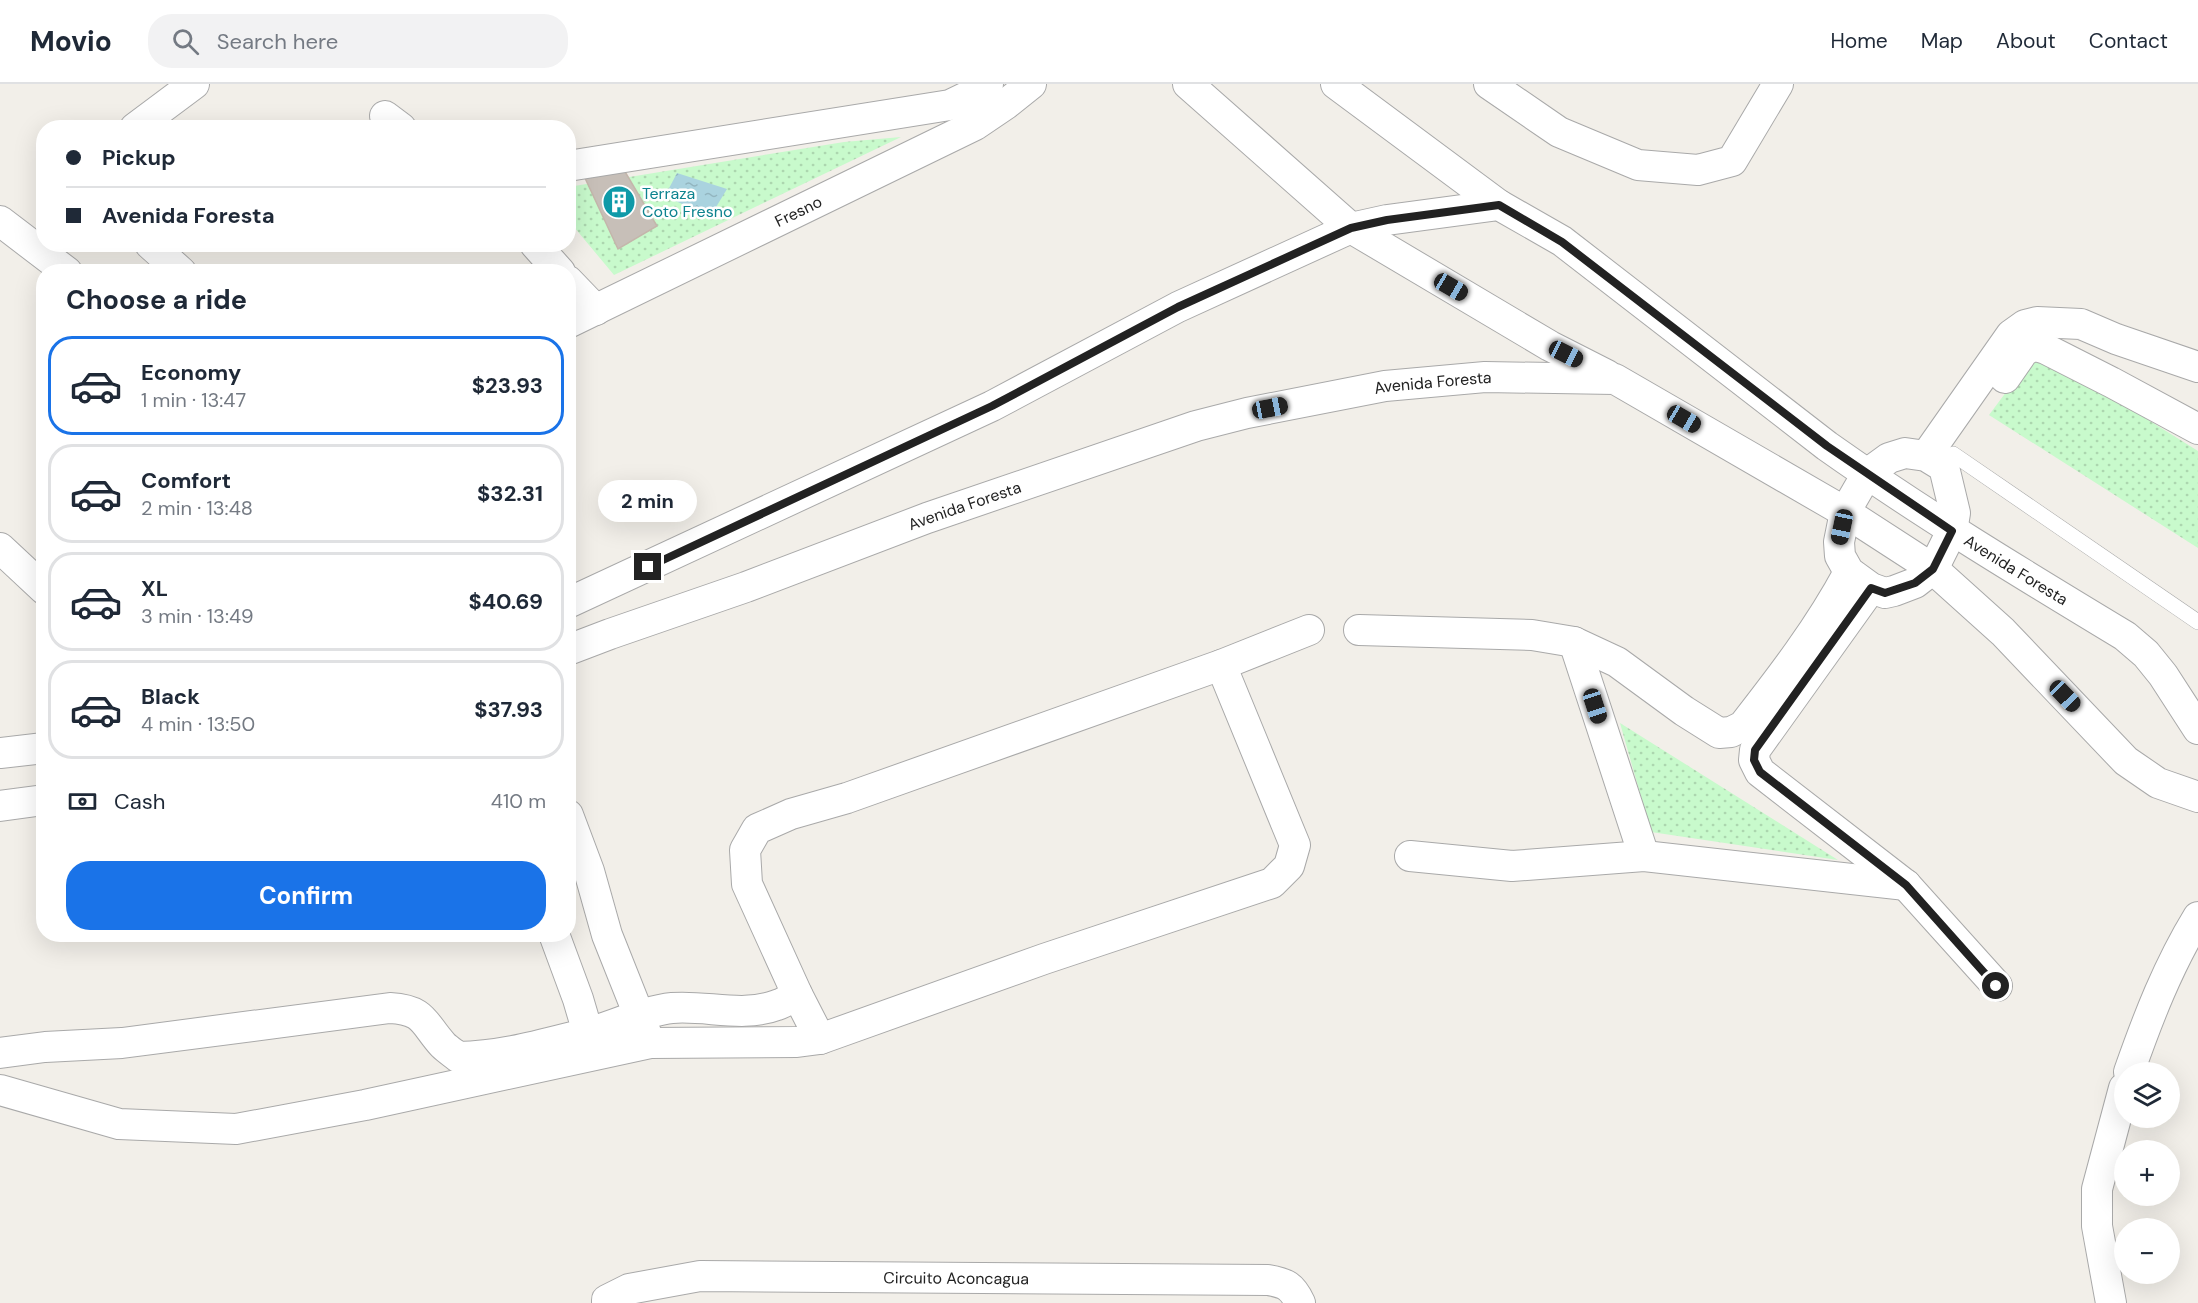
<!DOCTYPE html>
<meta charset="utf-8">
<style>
body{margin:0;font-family:"DM Sans",sans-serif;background:#f2f2f3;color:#1f2937;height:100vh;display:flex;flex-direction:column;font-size:22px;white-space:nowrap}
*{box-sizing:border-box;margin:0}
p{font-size:20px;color:#747a83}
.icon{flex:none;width:33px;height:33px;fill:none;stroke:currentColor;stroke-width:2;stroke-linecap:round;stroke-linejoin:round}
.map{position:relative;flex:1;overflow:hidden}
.drawer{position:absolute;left:36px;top:180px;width:540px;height:678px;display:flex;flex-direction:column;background:#fff;border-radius:24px;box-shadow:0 6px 24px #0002}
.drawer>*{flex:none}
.hud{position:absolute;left:36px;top:36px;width:540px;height:132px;border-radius:24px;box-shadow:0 6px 24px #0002;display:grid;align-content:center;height:132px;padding:0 30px;background:#fff}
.buttons{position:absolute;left:2114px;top:978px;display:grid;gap:12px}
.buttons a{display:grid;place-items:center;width:66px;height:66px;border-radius:50%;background:#fff;box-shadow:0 6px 24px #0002;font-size:30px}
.end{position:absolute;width:27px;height:27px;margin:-14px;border:8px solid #222;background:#fff;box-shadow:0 0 0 3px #fff}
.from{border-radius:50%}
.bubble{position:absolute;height:42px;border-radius:21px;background:#fff;box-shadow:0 6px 24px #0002;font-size:20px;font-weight:700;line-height:42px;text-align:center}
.car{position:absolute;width:18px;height:36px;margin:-18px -9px;border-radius:8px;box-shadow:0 0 4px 2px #0007;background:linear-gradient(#222 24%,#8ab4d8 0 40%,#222 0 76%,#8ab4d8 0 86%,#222 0)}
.hud b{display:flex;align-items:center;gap:21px;height:57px;font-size:22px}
.hud b+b{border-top:2px solid #e0e1e3}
.hud i{width:15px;height:15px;background:#1f2937}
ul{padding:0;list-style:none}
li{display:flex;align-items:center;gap:18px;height:99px;margin:0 12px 9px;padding:0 18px;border:3px solid #e0e1e3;border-radius:24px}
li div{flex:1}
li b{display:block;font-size:22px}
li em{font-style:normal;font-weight:700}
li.selected{border-color:#1a73e8}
li>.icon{width:54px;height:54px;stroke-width:1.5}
h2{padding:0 30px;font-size:27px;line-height:72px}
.pay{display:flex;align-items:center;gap:15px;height:66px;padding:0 30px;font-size:22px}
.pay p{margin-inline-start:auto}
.action{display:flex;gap:12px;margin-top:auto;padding:12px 30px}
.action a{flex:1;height:69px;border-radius:24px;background:#1a73e8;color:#fff;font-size:24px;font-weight:700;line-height:69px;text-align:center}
header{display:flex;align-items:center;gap:36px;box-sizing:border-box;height:84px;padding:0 30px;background:#fff;border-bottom:2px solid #e0e1e3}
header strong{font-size:28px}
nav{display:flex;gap:33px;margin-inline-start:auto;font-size:21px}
.search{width:420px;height:54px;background:#f2f2f3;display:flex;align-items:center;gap:15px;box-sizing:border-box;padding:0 21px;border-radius:24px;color:#747a83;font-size:22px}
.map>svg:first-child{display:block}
.park{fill:url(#park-dots)}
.water{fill:url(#water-ripples)}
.building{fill:#c7bfb8;stroke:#c4b6ab;stroke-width:1.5}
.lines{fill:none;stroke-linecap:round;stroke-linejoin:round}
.service-casing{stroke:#a9a9a9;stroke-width:16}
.minor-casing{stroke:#a9a9a9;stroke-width:32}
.service{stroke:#fff;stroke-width:15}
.minor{stroke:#fff;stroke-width:30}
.route{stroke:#222;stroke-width:8}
.labels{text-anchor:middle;stroke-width:5;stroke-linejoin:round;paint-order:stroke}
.culture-label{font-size:16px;fill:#0d838f;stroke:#fff;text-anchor:start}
.street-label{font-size:16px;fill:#222;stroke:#fff}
</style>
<header>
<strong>Movio</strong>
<div class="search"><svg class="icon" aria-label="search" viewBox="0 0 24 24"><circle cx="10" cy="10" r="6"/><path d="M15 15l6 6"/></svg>Search here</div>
<nav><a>Home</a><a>Map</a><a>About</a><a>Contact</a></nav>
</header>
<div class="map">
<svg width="2198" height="1219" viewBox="0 0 2198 1219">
<defs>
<pattern id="park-dots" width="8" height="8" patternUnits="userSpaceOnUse" patternTransform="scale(1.5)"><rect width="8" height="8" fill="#c8facc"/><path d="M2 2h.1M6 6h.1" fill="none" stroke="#acd6af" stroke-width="1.8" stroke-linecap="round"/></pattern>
<pattern id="water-ripples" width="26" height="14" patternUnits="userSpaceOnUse" patternTransform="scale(1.5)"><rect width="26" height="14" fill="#aad3df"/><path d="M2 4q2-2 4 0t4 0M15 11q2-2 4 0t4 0" fill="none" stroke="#92b5bf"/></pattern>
</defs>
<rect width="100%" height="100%" fill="#f2efe9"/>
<path class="park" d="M901,53L614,191L569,137L568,103L844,58Z
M2030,276L2057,282L2078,292L2198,367V464L1989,331Z
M1620,639L1838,776L1651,748Z"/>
<path class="water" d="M677,89L727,105L710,133L665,112Z"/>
<path class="building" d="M624,86L657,142L618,165L585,94Z"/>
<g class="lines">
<defs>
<path id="service" d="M1953,370L2198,538"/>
<g id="minor">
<path d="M1188,0L1351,144L1550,262L1607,291"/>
<path d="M1336,0L1499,121"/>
<path d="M1489,0L1559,48L1638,81L1698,86L1732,77L1778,0"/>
<path d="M385,32L401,44"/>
<path d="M135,44L194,0"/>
<path d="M568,82L950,21L983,5L988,0"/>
<path d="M0,137L67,188"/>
<path d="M150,160L181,188"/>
<path d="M535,160L560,188"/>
<path d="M568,197L596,226"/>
<path id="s1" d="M568,239L975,41L1006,20L1031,0"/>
<path d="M2005,294L2023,268L2033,261L2046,265L2111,298L2198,345"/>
<path d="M1905,369L1926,372L1944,383L1955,429L1952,447L1933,485L1915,499L1894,507L1885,509L1871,504L1849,488L1840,472L1839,458L1845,428L1867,390L1889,374Z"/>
<path d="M1926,372L2011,251L2025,241L2037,238L2081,240L2116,255L2198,283"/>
<path d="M0,464L44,505"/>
<path d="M1871,504L1755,666L1754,676L1760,688L1906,801L1997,902"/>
<path id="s2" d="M568,519L992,322L1178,223L1351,144L1387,136L1499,121L1562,157L1827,362C1923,430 2024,491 2125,552L2146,570L2163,591L2198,645"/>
<path d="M1359,546L1532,551L1574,558L1617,578L1684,627L1719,649L1731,648L1743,642C1782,592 1819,544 1849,488"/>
<path d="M1574,558L1644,772"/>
<path id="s3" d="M568,566L610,550L746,503L927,434L1196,342L1247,329L1385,302L1485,293L1615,295L1845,428L1933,485L2003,548L2126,677L2158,699L2198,713"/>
<path d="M0,669L44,664"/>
<path d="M0,722L44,716"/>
<path d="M568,731L589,787L607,851L650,959"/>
<path d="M1410,772L1512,782L1644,772L1906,801"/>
<path d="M820,955L797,910L747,800L745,766L757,745L791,730L847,714L1221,581L1309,546"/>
<path d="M0,969L45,963L122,959L390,924C425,926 423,939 443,961C447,965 453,969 458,973C505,972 543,960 588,949L578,915L554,850"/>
<path d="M592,969L588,949C612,942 648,926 672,924C707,921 743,934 777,921C784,919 791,914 797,910"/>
<path d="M2129,988C2148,934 2168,882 2198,833"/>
<path d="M0,1006L119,1040L236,1045L365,1021L650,959L797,958L820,955L1044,875L1272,799L1289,782L1295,761L1221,581"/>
<path id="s4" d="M607,1219V1216L629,1205L700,1192L1268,1196C1286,1199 1292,1202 1300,1219"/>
<path d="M2111,1219L2097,1142V1105L2124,1004"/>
</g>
</defs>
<use href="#service" class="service-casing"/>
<use href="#minor" class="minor-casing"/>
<use href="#service" class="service"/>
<use href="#minor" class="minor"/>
</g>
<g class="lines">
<path class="route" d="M648,483L992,322L1178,223L1351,144L1387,136L1499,121L1562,158L1827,362L1952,447L1933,485L1915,499L1885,509L1871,504L1755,666L1754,676L1760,688L1906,801L1996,902"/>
</g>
<defs>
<symbol id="building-disc" viewBox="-11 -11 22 22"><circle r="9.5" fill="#0f9aa8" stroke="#fff"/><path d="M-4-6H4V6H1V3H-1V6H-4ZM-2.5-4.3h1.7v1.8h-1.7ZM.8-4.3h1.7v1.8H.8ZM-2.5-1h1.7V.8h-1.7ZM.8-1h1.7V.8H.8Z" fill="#fff"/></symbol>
</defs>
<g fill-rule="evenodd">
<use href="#building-disc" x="600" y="99" width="38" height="38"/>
</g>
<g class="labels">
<g class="culture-label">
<text x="642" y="115">Terraza<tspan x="642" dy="18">Coto Fresno</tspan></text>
</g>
<g class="street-label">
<text dy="6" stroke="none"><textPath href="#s1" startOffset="256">Fresno</textPath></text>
<text dy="6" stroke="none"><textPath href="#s3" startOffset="908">Avenida Foresta</textPath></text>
<text dy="6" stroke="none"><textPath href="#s3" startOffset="422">Avenida Foresta</textPath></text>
<text dy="6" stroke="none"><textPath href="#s2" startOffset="1652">Avenida Foresta</textPath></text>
<text dy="6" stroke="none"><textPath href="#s4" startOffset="356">Circuito Aconcagua</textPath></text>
</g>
</g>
</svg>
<div class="buttons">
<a><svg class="icon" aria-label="layers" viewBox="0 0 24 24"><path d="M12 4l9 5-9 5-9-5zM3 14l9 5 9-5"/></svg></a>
<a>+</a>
<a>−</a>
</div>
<i class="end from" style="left:1996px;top:902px"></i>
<i class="end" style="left:648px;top:483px"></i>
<div class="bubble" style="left:598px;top:396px;width:99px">2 min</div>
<i class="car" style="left:1451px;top:203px;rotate:120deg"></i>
<i class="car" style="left:1566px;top:270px;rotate:117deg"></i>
<i class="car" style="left:1270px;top:324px;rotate:79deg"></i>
<i class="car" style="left:1684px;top:335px;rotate:120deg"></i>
<i class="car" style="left:1842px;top:443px;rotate:192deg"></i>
<i class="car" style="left:2065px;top:612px;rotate:136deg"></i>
<i class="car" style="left:1595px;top:622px;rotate:162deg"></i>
<div class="hud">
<b><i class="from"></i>Pickup</b>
<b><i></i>Avenida Foresta</b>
</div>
<section class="drawer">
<h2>Choose a ride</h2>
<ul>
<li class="selected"><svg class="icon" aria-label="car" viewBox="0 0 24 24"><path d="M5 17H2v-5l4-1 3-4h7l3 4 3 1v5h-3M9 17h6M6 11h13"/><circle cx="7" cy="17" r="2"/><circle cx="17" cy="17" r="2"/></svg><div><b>Economy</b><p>1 min · 13:47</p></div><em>$23.93</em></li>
<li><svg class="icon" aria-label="car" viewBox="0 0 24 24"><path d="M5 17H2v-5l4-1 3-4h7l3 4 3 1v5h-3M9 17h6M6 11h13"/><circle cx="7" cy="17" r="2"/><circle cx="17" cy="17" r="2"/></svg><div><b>Comfort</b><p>2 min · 13:48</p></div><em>$32.31</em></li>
<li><svg class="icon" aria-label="car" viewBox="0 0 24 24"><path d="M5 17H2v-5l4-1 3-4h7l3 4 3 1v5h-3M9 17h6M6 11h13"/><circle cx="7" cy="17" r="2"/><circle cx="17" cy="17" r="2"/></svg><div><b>XL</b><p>3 min · 13:49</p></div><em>$40.69</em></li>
<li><svg class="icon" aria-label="car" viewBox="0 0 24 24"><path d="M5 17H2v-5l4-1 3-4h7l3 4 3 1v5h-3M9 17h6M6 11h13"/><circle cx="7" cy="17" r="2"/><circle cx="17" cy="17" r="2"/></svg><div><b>Black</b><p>4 min · 13:50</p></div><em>$37.93</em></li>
</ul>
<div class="pay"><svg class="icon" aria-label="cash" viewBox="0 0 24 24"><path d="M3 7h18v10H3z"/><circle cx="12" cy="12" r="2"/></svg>Cash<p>410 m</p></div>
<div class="action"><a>Confirm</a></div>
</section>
</div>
